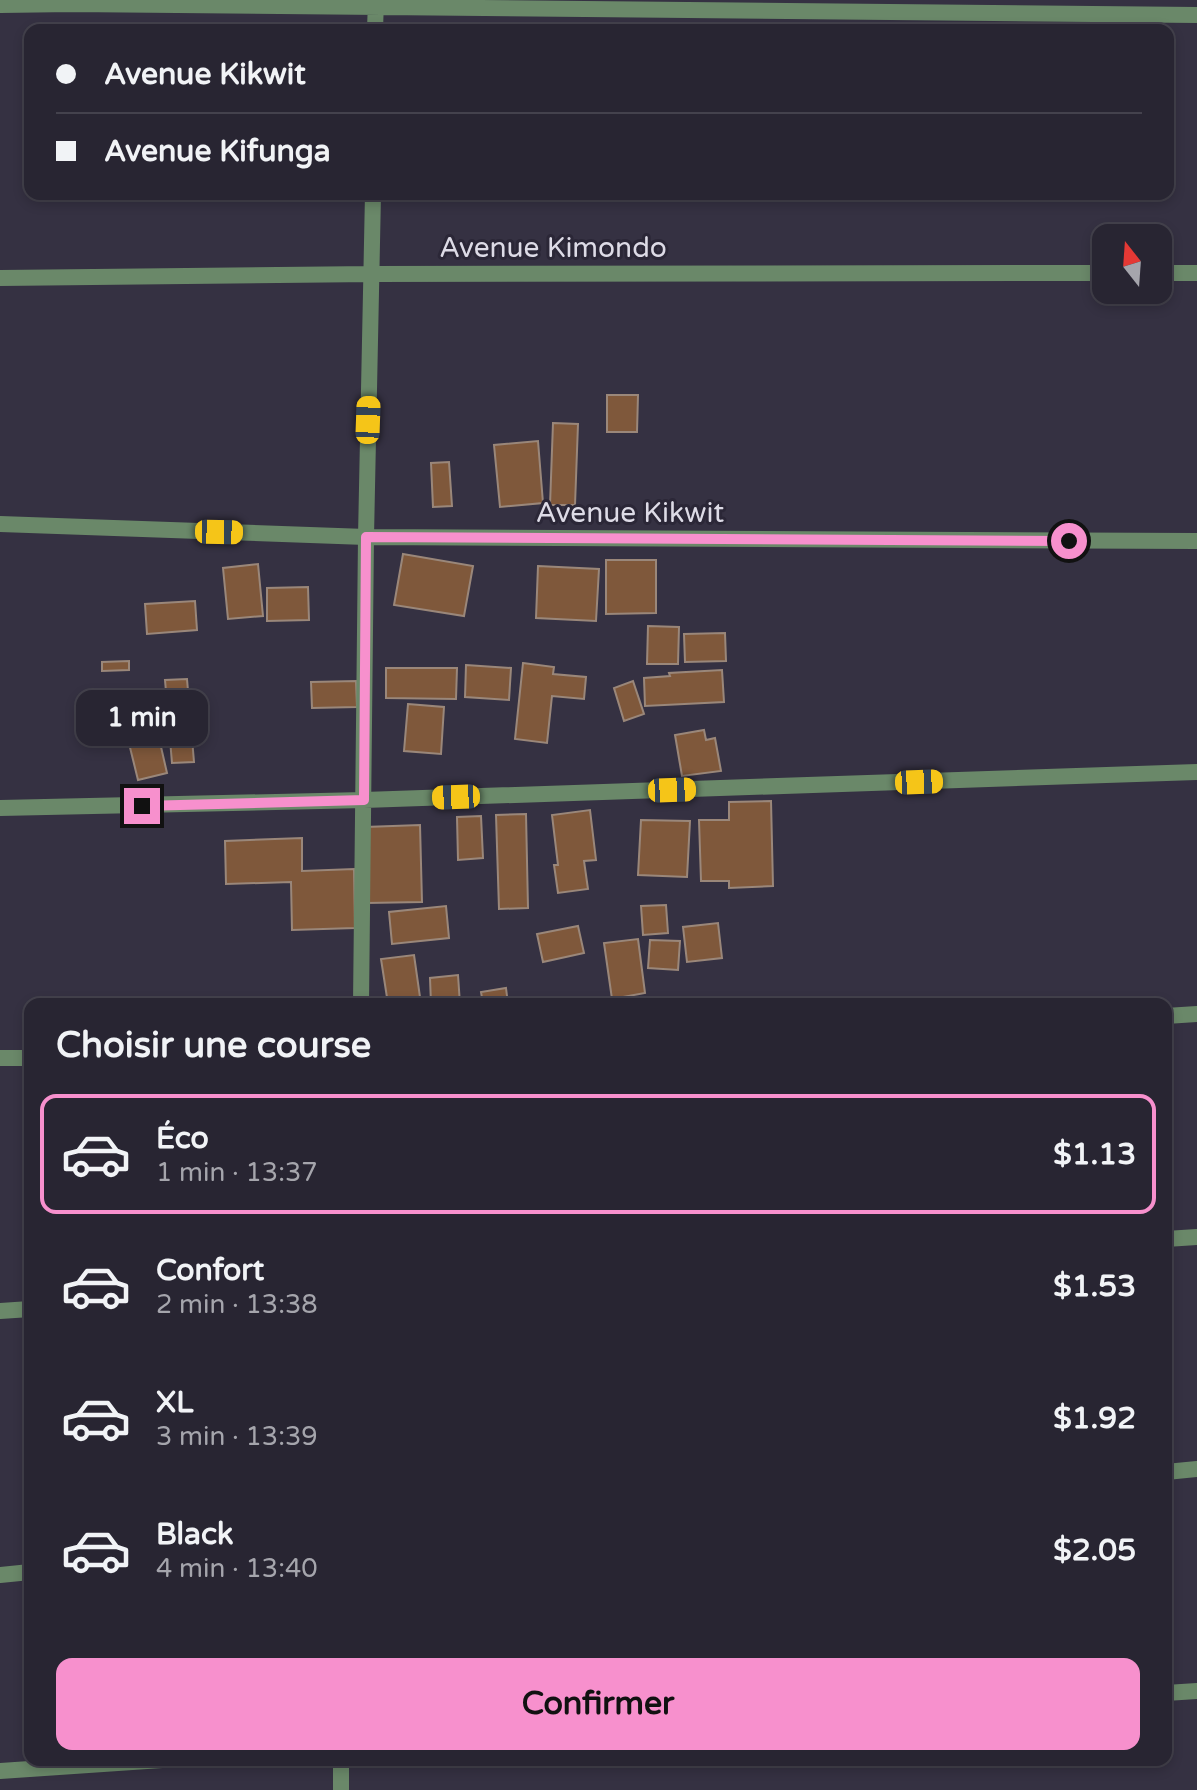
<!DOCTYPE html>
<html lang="fr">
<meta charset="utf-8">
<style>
body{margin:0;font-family:"Varela Round",sans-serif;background:#302d3a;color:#f1f3f6;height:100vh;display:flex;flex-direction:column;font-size:30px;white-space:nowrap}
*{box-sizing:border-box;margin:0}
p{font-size:26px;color:#a5a5ac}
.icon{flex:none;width:44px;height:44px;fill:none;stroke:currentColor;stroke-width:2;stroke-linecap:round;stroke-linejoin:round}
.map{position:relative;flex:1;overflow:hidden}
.panel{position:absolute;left:24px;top:998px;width:1148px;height:768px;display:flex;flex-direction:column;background:#282532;border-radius:16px;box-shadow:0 4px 12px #0003,0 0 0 2px #44424d}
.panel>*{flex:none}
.guide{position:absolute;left:24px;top:24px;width:1150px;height:176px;border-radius:16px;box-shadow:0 4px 12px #0003,0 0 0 2px #44424d;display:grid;align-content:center;height:176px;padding:0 32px;background:#282532}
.needle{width:52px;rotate:343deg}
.buttons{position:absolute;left:1092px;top:224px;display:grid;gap:16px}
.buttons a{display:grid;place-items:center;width:80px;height:80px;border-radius:16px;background:#282532;box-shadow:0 4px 12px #0003,0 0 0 2px #44424d;font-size:40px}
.end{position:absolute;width:36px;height:36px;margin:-18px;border:10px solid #f790cd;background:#111;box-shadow:0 0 0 4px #111}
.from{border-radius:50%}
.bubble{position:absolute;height:56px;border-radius:16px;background:#282532;box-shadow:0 4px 12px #0003,0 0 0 2px #44424d;font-size:26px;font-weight:800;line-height:56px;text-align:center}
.car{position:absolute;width:24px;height:48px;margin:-24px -12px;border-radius:10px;box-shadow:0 0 6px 2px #0007;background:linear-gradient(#f5c518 24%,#345 0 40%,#f5c518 0 76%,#345 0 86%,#f5c518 0)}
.guide b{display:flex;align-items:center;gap:28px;height:76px;font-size:30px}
.guide b+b{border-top:2px solid #44424d}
.guide i{width:20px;height:20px;background:#f1f3f6}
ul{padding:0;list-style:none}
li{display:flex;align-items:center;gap:24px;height:120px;margin:0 16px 12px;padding:0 16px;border:4px solid transparent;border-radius:16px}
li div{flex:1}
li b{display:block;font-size:30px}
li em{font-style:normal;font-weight:800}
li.active{border-color:#f790cd}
li>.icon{width:72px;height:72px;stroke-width:1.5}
h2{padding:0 32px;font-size:36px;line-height:96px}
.cta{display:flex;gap:16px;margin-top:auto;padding:16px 32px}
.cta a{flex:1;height:92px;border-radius:16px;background:#f790cd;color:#111;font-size:32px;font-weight:800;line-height:92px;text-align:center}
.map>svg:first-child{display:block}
.building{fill:#7f583b;stroke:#9a877a;stroke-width:2}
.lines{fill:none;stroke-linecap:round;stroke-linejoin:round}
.street{stroke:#6a8869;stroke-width:16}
.route{stroke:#f790cd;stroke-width:10}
.labels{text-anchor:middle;stroke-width:6;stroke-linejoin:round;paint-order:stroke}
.street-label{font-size:28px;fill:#dddbe6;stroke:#2b2737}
</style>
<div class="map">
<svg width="1197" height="1790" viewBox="0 0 1197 1790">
<rect width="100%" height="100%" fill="#353142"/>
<path class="building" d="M607,395H638L637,432H607Z
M553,423L578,424L575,505H550Z
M538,441L543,503L500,507L494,445Z
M449,462L452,506L433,507L431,463Z
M403,554L473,566L464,616L394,605Z
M606,560H656V613L606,614Z
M258,564L263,616L228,619L223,568Z
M538,566L599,569L596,621L536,618Z
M308,587L309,620L267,621V588Z
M195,601L197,630L147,634L145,604Z
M648,626L679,627L678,664H647Z
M725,633L726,661L685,662L684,634Z
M129,661V670L102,671V662Z
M523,663L554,667L553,674L586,677L584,699L552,696L547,743L515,739Z
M466,665L511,668L509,700L465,697Z
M386,668H457L456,699L386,698Z
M722,670L724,702L645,706L644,678L670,676L669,673Z
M187,679L194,762L172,763L165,680Z
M356,681L357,707L312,708L311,682Z
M633,681L644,714L624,721L614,688Z
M408,704L444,707L441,754L404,751Z
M153,712L167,773L138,780L123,719Z
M704,730L706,740L715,738L721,771L682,776L675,735Z
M771,801L773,886L729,888V881H701L699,820H729V802Z
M590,810L596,860L584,861L588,889L558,893L554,865H558L552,815Z
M526,814L528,908L499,909L496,815Z
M481,816L483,858L458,860L457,817Z
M641,820L690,821L687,877L638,875Z
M420,825L422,902L367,903L365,827Z
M302,838V871L354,869L355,928L292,930L291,882L226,884L225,841Z
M666,905L668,933L643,935L641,906Z
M446,906L449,938L392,944L389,912Z
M718,923L722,958L687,962L683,927Z
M578,926L584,953L543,962L537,934Z
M638,939L645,993L612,999L604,943Z
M650,940L680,941L678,970L648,968Z
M414,955L421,1004H388L381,959Z
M458,975L460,1004H431L430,978Z
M506,988L508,1004H483L481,992Z"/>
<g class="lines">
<path class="street" d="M0,5L72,4L1197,15
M375,30L376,0
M1158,273H1197
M0,278L372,274L1106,273
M0,524L366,537L1197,541
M0,808L364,800L1197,772
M361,1004L366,537L373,194
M1166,1016L1197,1014
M0,1058H30
M1166,1239L1197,1237
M0,1311L30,1309
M1166,1472L1197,1469
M0,1575L30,1572
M1166,1693L1197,1691
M341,1760V1790
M0,1771L162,1760"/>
</g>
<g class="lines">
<path class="route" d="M142,806L364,800L366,537L1069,541"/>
</g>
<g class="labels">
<g class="street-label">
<text x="553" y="257">Avenue Kimondo</text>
<text x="630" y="522">Avenue Kikwit</text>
</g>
</g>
</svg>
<div class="buttons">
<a><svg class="needle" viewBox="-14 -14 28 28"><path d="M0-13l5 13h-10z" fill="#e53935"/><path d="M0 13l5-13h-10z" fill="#a5a5ac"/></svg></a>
</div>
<i class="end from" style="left:1069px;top:541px"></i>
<i class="end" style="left:142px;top:806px"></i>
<div class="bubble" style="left:76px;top:690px;width:132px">1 min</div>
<i class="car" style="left:368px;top:420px;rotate:2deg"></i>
<i class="car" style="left:219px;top:532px;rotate:91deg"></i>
<i class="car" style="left:919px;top:782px;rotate:88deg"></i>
<i class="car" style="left:672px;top:790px;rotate:88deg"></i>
<i class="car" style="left:456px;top:797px;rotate:268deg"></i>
<div class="guide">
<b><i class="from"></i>Avenue Kikwit</b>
<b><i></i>Avenue Kifunga</b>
</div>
<section class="panel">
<h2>Choisir une course</h2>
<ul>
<li class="active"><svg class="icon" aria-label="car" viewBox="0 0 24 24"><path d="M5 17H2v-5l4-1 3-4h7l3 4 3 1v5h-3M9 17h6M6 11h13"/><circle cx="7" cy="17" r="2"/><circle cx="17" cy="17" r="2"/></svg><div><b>Éco</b><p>1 min · 13:37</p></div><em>$1.13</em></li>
<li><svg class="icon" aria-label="car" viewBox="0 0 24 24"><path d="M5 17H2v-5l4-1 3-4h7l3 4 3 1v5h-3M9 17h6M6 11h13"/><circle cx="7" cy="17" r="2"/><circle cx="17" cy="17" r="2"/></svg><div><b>Confort</b><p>2 min · 13:38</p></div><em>$1.53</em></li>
<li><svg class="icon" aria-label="car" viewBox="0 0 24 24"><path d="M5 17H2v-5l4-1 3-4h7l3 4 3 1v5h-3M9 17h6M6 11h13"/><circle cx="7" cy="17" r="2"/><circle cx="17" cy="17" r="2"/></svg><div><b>XL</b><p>3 min · 13:39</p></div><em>$1.92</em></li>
<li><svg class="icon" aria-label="car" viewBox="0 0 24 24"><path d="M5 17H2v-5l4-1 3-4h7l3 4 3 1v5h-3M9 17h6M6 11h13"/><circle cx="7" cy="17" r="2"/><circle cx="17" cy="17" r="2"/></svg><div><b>Black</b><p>4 min · 13:40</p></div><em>$2.05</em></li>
</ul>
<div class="cta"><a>Confirmer</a></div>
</section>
</div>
